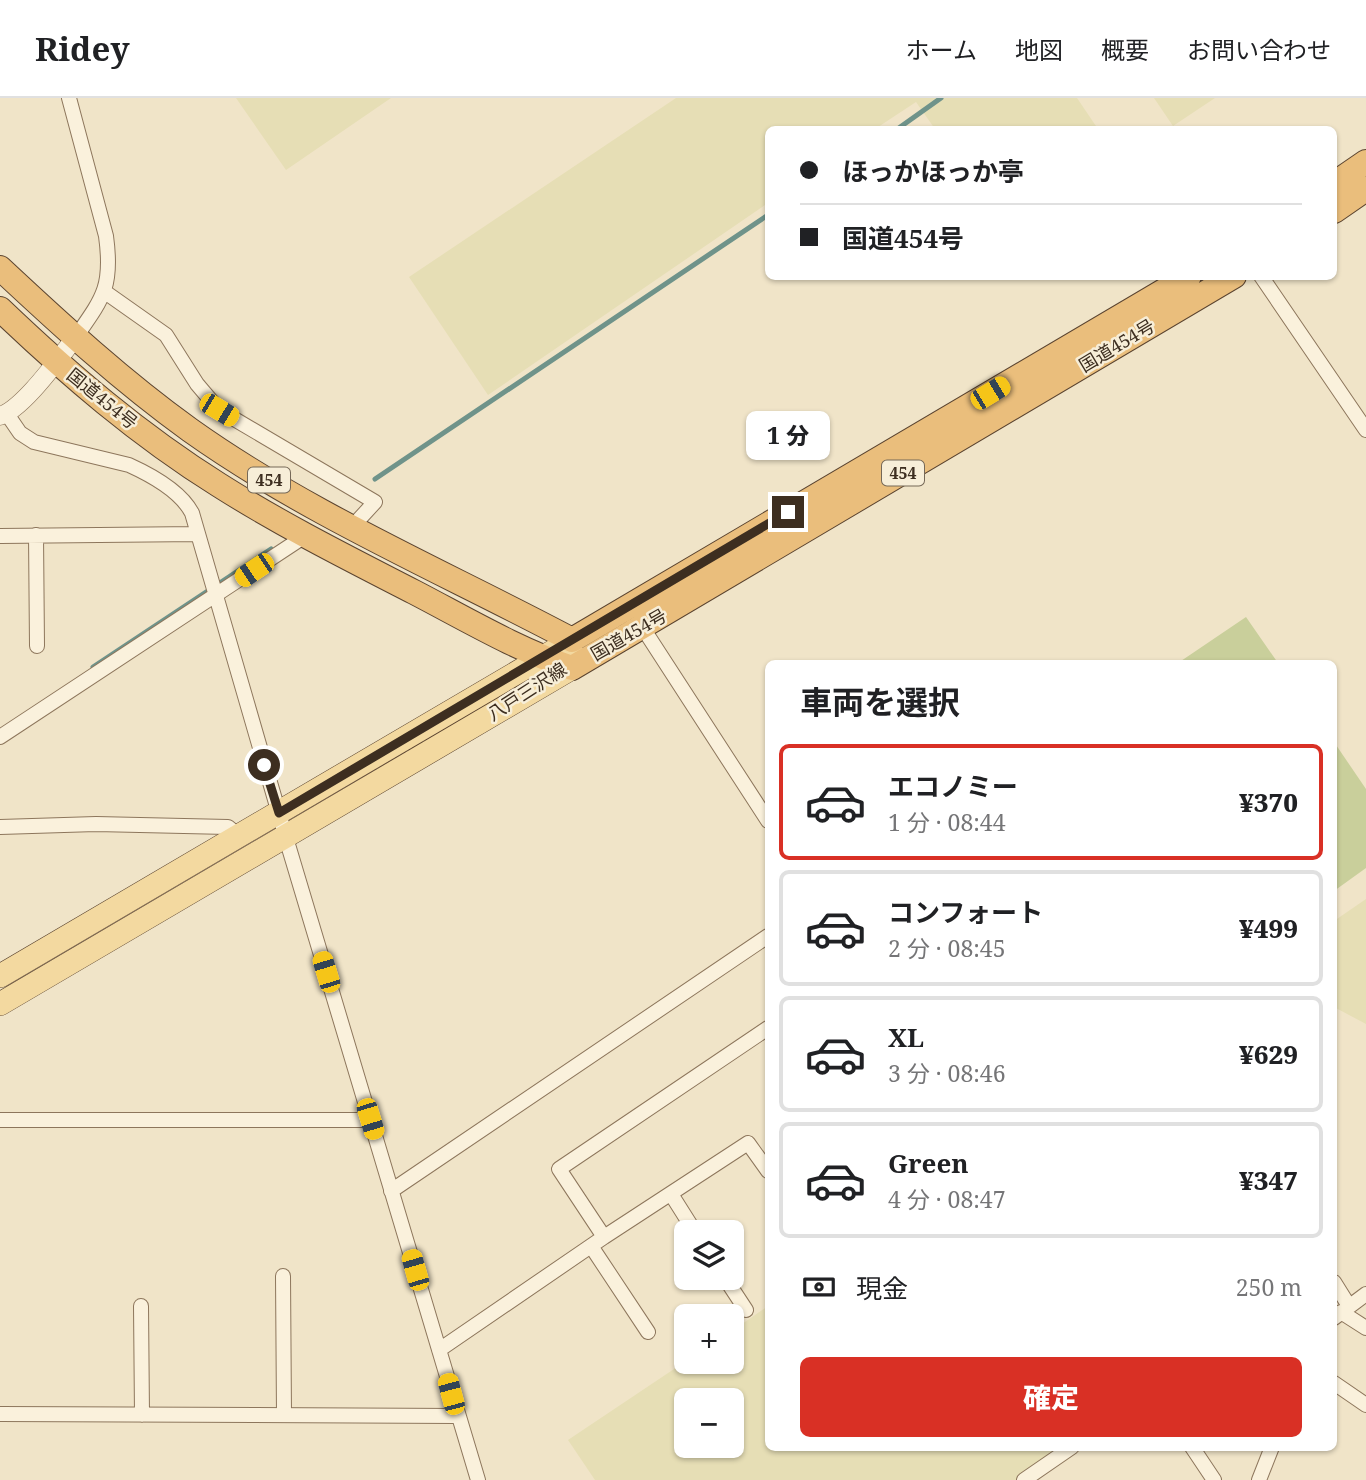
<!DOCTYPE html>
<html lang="ja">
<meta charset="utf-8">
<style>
body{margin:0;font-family:"Noto Serif","Noto Sans JP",serif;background:#f2f2f2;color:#202124;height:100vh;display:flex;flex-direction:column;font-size:26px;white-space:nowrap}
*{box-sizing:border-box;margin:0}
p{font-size:23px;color:#757577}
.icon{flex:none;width:38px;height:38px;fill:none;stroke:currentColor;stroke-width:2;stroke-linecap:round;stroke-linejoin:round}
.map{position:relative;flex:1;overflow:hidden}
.details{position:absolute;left:765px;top:562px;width:572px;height:791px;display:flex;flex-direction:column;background:#fff;border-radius:10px;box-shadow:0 2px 5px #0004}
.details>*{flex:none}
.banner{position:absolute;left:765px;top:28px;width:572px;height:154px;border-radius:10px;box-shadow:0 2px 5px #0004;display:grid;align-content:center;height:154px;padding:0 35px;background:#fff}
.tools{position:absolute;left:674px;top:1122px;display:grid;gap:14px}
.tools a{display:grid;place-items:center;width:70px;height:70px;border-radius:10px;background:#fff;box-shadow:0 2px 5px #0004;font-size:35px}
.end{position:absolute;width:32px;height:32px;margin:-16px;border:9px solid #3d2e20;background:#fff;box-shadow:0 0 0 4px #fff}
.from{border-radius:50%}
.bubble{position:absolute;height:49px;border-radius:10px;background:#fff;box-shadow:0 2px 5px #0004;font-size:23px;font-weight:800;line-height:49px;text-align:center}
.car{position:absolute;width:21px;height:42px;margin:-21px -10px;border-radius:9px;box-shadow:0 0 5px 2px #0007;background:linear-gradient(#f5c518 24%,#345 0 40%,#f5c518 0 76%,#345 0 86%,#f5c518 0)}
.banner b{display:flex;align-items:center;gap:24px;height:66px;font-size:26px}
.banner b+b{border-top:2px solid #e0e0e0}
.banner i{width:18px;height:18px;background:#202124}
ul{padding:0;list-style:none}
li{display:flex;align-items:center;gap:21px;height:116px;margin:0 14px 10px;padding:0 21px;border:4px solid #e0e0e0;border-radius:10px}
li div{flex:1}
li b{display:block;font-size:26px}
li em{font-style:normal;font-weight:800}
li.selected{border-color:#d93025}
li>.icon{width:63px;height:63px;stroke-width:1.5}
h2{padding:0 35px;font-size:32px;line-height:84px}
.pay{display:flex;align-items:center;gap:18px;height:77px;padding:0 35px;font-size:26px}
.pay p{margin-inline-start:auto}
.primary-button{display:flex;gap:14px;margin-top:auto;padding:14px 35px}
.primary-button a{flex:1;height:80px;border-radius:10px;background:#d93025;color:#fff;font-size:28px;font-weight:800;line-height:80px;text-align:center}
header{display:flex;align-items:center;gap:42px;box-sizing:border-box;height:98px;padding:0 35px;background:#fff;border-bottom:2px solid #e0e0e0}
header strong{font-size:33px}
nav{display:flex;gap:38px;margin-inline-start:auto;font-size:24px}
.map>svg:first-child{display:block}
.farmland{fill:#e6deb5;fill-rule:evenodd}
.green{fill:#c9cf9b}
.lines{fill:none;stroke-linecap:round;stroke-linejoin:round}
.stream{stroke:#6f938a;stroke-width:5}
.minor-casing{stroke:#8d765c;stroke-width:16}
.tertiary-casing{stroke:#8d765c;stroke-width:19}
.primary-casing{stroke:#5b4430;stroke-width:24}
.trunk-casing{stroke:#5b4430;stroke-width:26}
.minor{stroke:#faf1dc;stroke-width:14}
.tertiary{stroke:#faf1dc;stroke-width:18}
.primary{stroke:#f3d9a0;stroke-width:23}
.trunk{stroke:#eabe7c;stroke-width:24}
.route{stroke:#3d2e20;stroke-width:9}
.labels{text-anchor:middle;stroke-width:5;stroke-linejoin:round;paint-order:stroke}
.shield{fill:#f7eed8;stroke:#756857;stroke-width:2}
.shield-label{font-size:16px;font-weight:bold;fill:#3d2e20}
.street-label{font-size:18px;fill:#3d2e20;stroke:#f7eed8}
</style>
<header>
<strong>Ridey</strong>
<nav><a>ホーム</a><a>地図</a><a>概要</a><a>お問い合わせ</a></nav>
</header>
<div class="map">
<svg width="1366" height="1382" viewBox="0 0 1366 1382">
<rect width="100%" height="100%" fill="#f0e4c8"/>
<path class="farmland" d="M236,0H391L286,72Z
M676,0H1077L1098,31H935L916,4L875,31L768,32V105L488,297L409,179Z
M1154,0H1215L1173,28Z
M1366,801V926L1334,909V823Z
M768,1208V1349H1066L1022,1382H595L568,1342L686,1263L732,1264V1233ZM686,1302H732V1348H686Z"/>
<path class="green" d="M1246,519L1278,565H1178Z
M1334,644L1366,691V770L1334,793Z"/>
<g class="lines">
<path class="stream" d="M896,32L941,0
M375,381L768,117
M93,569L271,451"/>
<defs>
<path id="minor" d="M69,0L106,138C113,189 103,200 75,240
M1261,178L1366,332
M105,194L166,237L197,286L219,312L375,404L352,429
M7,316L20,335L34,344L129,367C151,377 181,394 192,415L289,750L478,1382
M36,437L37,548
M0,438L198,436
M639,524L768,723
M0,639L305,438
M0,729L96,726L228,729L239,738
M0,1022H370
M391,1093L768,838
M671,1096L695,1134
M604,1139L559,1071L768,930
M591,1148L648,1234
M283,1178L284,1317
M725,1180L746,1212
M1334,1184L1349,1208
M141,1208L142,1317
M1341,1214L1366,1230
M1334,1220L1366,1196
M439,1252L604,1139L748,1045L768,1073
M1334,1285L1366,1307
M0,1316L457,1318
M1192,1349L1214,1382
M1024,1382L1072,1349
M1259,1382L1272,1349"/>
<path id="tertiary" d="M0,318C23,311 59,260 75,240"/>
<path id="primary" d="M0,878L557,551
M0,906L572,570V556"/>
<path id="trunk" d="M1334,86L1366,64
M1334,113L1366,91
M0,170C61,227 122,283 190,332C308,416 444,474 572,542L1189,178
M0,211C68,276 139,337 219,387C282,427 348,460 414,494C466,521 516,551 572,570L1234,178"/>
</defs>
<use href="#minor" class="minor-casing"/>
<use href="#tertiary" class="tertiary-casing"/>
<use href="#primary" class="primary-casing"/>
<use href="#trunk" class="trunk-casing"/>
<use href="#minor" class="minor"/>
<use href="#tertiary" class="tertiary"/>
<use href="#primary" class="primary"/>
<use href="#trunk" class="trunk"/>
</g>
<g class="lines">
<path class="route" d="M264,667L279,715L788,414"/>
</g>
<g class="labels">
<g class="shield">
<rect x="882" y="362.5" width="42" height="25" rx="5"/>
<rect x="248" y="369.5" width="42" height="25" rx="5"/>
</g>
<g class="shield-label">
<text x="903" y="381">454</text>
<text x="269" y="388">454</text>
</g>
<g class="street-label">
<text transform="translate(1117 248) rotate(-31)" y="6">国道454号</text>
<text transform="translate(102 301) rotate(39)" y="6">国道454号</text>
<text transform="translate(629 537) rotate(-30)" y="6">国道454号</text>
<text transform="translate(527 594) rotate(-33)" y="6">八戸三沢線</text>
</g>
</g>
</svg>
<div class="tools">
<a><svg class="icon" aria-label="layers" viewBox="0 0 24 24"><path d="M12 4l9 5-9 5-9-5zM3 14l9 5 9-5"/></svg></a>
<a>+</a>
<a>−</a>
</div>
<i class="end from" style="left:264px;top:667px"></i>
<i class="end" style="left:788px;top:414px"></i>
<div class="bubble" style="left:746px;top:313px;width:84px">1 分</div>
<i class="car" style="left:990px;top:295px;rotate:59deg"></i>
<i class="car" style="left:219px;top:312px;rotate:121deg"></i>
<i class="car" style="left:254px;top:472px;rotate:236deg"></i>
<i class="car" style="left:326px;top:874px;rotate:343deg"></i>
<i class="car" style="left:370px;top:1021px;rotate:163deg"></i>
<i class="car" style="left:415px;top:1172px;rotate:344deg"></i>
<i class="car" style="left:451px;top:1296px;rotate:345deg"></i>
<div class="banner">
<b><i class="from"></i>ほっかほっか亭</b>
<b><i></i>国道454号</b>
</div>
<section class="details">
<h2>車両を選択</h2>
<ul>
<li class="selected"><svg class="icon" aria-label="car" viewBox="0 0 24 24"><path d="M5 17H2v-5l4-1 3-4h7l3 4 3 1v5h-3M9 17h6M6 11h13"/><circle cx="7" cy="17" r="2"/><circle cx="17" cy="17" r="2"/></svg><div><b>エコノミー</b><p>1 分 · 08:44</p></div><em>¥370</em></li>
<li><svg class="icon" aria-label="car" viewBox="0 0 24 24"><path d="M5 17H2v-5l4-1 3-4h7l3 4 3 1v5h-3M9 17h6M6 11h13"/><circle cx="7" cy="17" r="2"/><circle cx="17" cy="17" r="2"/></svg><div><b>コンフォート</b><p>2 分 · 08:45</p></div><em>¥499</em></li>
<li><svg class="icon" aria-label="car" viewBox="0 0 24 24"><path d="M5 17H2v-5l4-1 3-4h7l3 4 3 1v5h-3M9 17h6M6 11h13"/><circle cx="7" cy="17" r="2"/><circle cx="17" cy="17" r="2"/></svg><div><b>XL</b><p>3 分 · 08:46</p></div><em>¥629</em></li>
<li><svg class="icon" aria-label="car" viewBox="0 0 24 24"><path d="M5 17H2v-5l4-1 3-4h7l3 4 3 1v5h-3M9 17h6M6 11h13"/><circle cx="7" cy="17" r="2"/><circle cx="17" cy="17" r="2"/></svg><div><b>Green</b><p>4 分 · 08:47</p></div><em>¥347</em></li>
</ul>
<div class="pay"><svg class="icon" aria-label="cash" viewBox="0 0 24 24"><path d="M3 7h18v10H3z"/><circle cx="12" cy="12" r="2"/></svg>現金<p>250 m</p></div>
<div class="primary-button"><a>確定</a></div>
</section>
</div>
